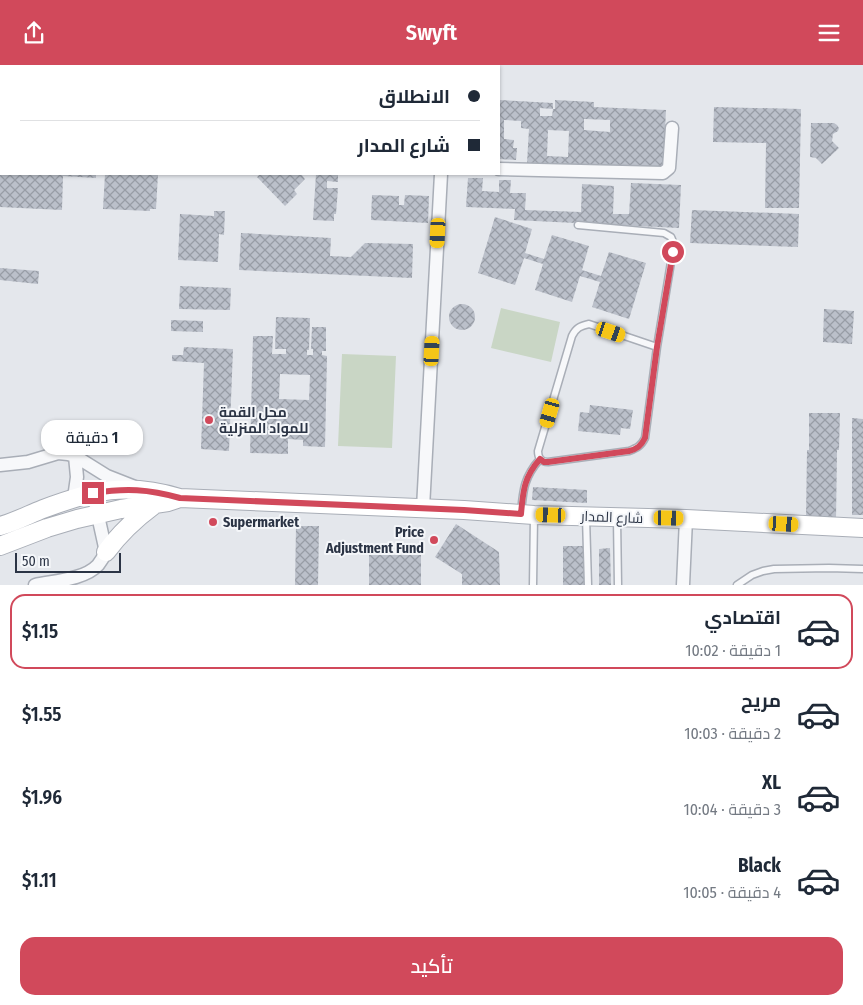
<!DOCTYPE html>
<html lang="ar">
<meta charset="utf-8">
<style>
body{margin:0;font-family:"Fira Sans Condensed",Cairo,sans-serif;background:#f6f6f7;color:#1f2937;direction:rtl;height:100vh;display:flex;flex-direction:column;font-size:19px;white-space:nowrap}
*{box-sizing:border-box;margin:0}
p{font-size:16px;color:#747a83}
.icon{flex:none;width:28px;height:28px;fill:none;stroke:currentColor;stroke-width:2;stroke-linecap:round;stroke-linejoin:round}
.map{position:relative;height:520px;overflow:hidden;direction:ltr}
.side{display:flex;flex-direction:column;background:#fff;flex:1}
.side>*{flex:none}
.banner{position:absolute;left:0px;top:0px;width:500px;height:110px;box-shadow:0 1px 4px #0004;direction:rtl;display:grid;align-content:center;height:110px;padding:0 20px;background:#fff}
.scale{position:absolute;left:15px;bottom:12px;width:106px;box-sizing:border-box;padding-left:5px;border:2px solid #2b3445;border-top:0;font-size:14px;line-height:18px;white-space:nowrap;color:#2b3445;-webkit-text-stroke:4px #f4f6f9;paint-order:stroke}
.end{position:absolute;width:22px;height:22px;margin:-11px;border:6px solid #d1495b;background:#fff;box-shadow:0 0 0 2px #fff}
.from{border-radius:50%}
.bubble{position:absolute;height:35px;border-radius:15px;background:#fff;box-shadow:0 1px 4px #0004;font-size:16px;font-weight:600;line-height:35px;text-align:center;direction:rtl}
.car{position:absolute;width:15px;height:30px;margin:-15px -8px;border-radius:6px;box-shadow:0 0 4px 1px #0007;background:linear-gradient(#f5c518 24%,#345 0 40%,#f5c518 0 76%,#345 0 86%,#f5c518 0)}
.banner b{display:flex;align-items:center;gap:18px;height:48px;font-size:19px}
.banner b+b{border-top:1px solid #e0e1e3}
.banner i{width:12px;height:12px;background:#1f2937}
ul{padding:9px 0 0;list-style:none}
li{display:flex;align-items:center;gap:15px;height:75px;margin:0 10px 8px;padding:0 10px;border:2px solid transparent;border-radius:15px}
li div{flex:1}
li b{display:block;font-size:19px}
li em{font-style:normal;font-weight:600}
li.active{border-color:#d1495b}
li>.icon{width:45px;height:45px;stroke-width:1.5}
.primary-button{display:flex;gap:10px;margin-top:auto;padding:10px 20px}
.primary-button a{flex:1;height:58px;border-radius:15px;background:#d1495b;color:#fff;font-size:20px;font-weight:600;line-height:58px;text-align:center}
header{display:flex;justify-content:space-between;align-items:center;height:65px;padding:0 20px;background:#d1495b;color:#fff;font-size:22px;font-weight:600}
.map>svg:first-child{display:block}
.grass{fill:#c9d6c5}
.building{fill:url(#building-cross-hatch);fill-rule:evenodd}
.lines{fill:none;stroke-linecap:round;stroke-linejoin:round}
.service-casing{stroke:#a9aeb7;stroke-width:9}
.minor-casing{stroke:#a9aeb7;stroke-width:15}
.secondary-casing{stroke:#a9aeb7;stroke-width:20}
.service{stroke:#f7f8fa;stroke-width:6}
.minor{stroke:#f7f8fa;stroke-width:12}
.secondary{stroke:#fff;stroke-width:18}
.route{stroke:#d1495b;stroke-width:6}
.poi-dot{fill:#d1495b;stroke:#f4f6f9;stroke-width:2}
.labels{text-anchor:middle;stroke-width:4;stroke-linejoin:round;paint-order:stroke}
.poi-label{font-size:14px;font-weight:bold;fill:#2b3445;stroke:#f4f6f9;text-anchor:start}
.street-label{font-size:14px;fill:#2b3445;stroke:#f4f6f9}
</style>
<header><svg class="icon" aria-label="menu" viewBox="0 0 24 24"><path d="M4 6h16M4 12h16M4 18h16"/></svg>Swyft<svg class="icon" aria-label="share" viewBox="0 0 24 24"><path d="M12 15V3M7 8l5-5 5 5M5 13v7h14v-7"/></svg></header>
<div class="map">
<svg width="863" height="520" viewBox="0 0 863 520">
<defs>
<pattern id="building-cross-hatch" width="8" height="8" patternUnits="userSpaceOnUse" patternTransform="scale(1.25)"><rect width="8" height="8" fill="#bbc0ca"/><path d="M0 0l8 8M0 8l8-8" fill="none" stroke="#989da6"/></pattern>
</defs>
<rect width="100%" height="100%" fill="#e4e7ec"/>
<path class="grass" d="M501,243L560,257L551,297L491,283Z
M342,289L396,291L392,383L338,381Z"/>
<path class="building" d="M499,35L553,38V44L540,43V51H552L553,44H555V35L594,37V42L666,45L663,105L527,98L529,64L521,63V56L504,55V74L514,75L513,83H517L516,95L499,94ZM584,54L610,55V67L584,65ZM548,65L569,66L568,92L547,91Z
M714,42L801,44L799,143H765L766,78L713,77Z
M811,58H834L837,60L839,63L838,66L833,69L832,76L839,83L822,99L816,93L810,92Z
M0,109H96V113L63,111L62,145L0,142Z
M105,109H158L156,144H150V146L103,144Z
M260,109H301L305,114L294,125L297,129L285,141L257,112Z
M316,109H338V117L327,116V123H338L336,149H334V156L313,155Z
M468,113H483L482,126L499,127V115H511L510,128H526L525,145L581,147L582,119L614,121L613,149H629L631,118L681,120L679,163L514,155L515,144L466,142Z
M372,130L399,131V140H404L405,130L429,131L428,158L371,155Z
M692,145L799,149L798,182L690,178Z
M214,146H225L224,170L219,169L218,197L178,195L180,149L214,151Z
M495,152L532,164L525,188L544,194L552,170L589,181L582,205L601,211L609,187L646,198L629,254L592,242L600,217L580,211L572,237L535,225L543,199L524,193L515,220L478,208Z
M241,168L331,173L330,191L351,192L365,178L413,179L412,213L239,205Z
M0,203L39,206L38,219L0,215Z
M180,221L231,223L230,245L179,244Z
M449 252a13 13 0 1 1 26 0a13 13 0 1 1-26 0Z
M824,244L854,246L852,279L823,277Z
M276,252L310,253L309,285H307V290H313V284H311L312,262H326V286H322V290L327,291L325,382L303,381V375L288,374V389L250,388L253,271H273L272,289H286V284H275ZM280,309L310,310L309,335L279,334Z
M171,255L203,256V267L171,266Z
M184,282L233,284L229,386L201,384L204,298L172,296V290H183Z
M590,340L633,345L630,364L621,363L620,370L578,366L580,347L589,348Z
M809,348H840L839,385H837L836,455L806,454L807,385H809Z
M852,353L863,354V450H852Z
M533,422L587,425V438L532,435Z
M456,459L499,487L500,520H462V509L435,492Z
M296,461H319L318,520H295Z
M563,481H584V520H563Z
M610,483L611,520H599V484Z
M369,490H421V520H369Z"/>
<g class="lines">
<defs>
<path id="service" d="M578,160L664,168L671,172L674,179L657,282L645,373C641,381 637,383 629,386L548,397C541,397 538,393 538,386L572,271C576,263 580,261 589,259L657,282
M521,448C523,425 524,412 540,394
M586,452L588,520
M617,454L618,520
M533,520L534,451
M737,520L752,510L763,506L774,504L829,503L863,504"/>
<path id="minor" d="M499,104L663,108L669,103L672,63
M0,400L28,397L58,388L68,389L75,391L107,411L135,422
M74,433L77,412L75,391
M423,443L441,109
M35,520C53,516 84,515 98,500C101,496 104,491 106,487L93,428
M683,520L686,454"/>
<path id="secondary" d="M0,461C15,457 28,450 43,444C93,425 127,417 180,433L464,445L534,450L686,454L863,463
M0,481L47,463L77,454L121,444L168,437L180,433
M106,487C120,468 135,454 154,440"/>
</defs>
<use href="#service" class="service-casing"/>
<use href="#minor" class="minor-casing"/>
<use href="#secondary" class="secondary-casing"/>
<use href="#service" class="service"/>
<use href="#minor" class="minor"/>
<use href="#secondary" class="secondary"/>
</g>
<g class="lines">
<path class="route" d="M93,428C126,423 148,424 180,433L464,445L521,449C523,426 524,412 540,394L544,397H548L629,386C637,384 641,381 645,373L657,282L673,187"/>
</g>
<g class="poi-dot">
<circle cx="209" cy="355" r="5"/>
<circle cx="213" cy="457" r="5"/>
<circle cx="434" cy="475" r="5"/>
</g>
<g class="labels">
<g class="poi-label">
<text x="219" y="352">محل القمة<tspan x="219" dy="16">للمواد المنزلية</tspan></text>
<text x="223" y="462">Supermarket</text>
<text x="424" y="472" text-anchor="end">Price<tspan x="424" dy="16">Adjustment Fund</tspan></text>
</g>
<g class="street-label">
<text transform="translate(612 452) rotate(2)" y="5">شارع المدار</text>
</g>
</g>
</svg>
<div class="scale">50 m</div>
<i class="end from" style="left:673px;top:187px"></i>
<i class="end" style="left:93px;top:428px"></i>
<div class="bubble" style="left:41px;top:355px;width:102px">1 دقيقة</div>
<i class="car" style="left:438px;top:168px;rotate:183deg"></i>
<i class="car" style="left:611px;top:267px;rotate:109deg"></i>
<i class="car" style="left:432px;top:286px;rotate:3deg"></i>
<i class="car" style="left:550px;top:348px;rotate:196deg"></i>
<i class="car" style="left:551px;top:450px;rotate:272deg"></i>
<i class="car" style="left:669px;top:453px;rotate:91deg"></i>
<i class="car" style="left:784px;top:459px;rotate:93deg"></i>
<div class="banner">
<b><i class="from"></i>الانطلاق</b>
<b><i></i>شارع المدار</b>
</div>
</div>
<section class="side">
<ul>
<li class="active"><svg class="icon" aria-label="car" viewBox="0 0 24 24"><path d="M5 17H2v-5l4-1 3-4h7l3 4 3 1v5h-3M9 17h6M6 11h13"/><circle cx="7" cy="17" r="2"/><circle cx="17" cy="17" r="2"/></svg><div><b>اقتصادي</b><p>1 دقيقة · 10:02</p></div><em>$1.15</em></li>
<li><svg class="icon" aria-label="car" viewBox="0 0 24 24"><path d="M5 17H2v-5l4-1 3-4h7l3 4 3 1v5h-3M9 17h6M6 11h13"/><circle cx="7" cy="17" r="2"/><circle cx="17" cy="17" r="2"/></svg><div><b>مريح</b><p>2 دقيقة · 10:03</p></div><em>$1.55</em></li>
<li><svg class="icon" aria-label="car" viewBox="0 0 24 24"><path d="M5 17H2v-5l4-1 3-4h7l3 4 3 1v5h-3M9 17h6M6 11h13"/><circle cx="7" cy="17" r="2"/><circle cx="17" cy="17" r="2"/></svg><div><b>XL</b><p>3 دقيقة · 10:04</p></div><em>$1.96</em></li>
<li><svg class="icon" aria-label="car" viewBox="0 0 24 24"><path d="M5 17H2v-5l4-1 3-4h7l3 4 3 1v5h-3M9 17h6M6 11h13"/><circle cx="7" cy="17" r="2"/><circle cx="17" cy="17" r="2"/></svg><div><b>Black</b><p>4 دقيقة · 10:05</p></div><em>$1.11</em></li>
</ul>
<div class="primary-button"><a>تأكيد</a></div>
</section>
